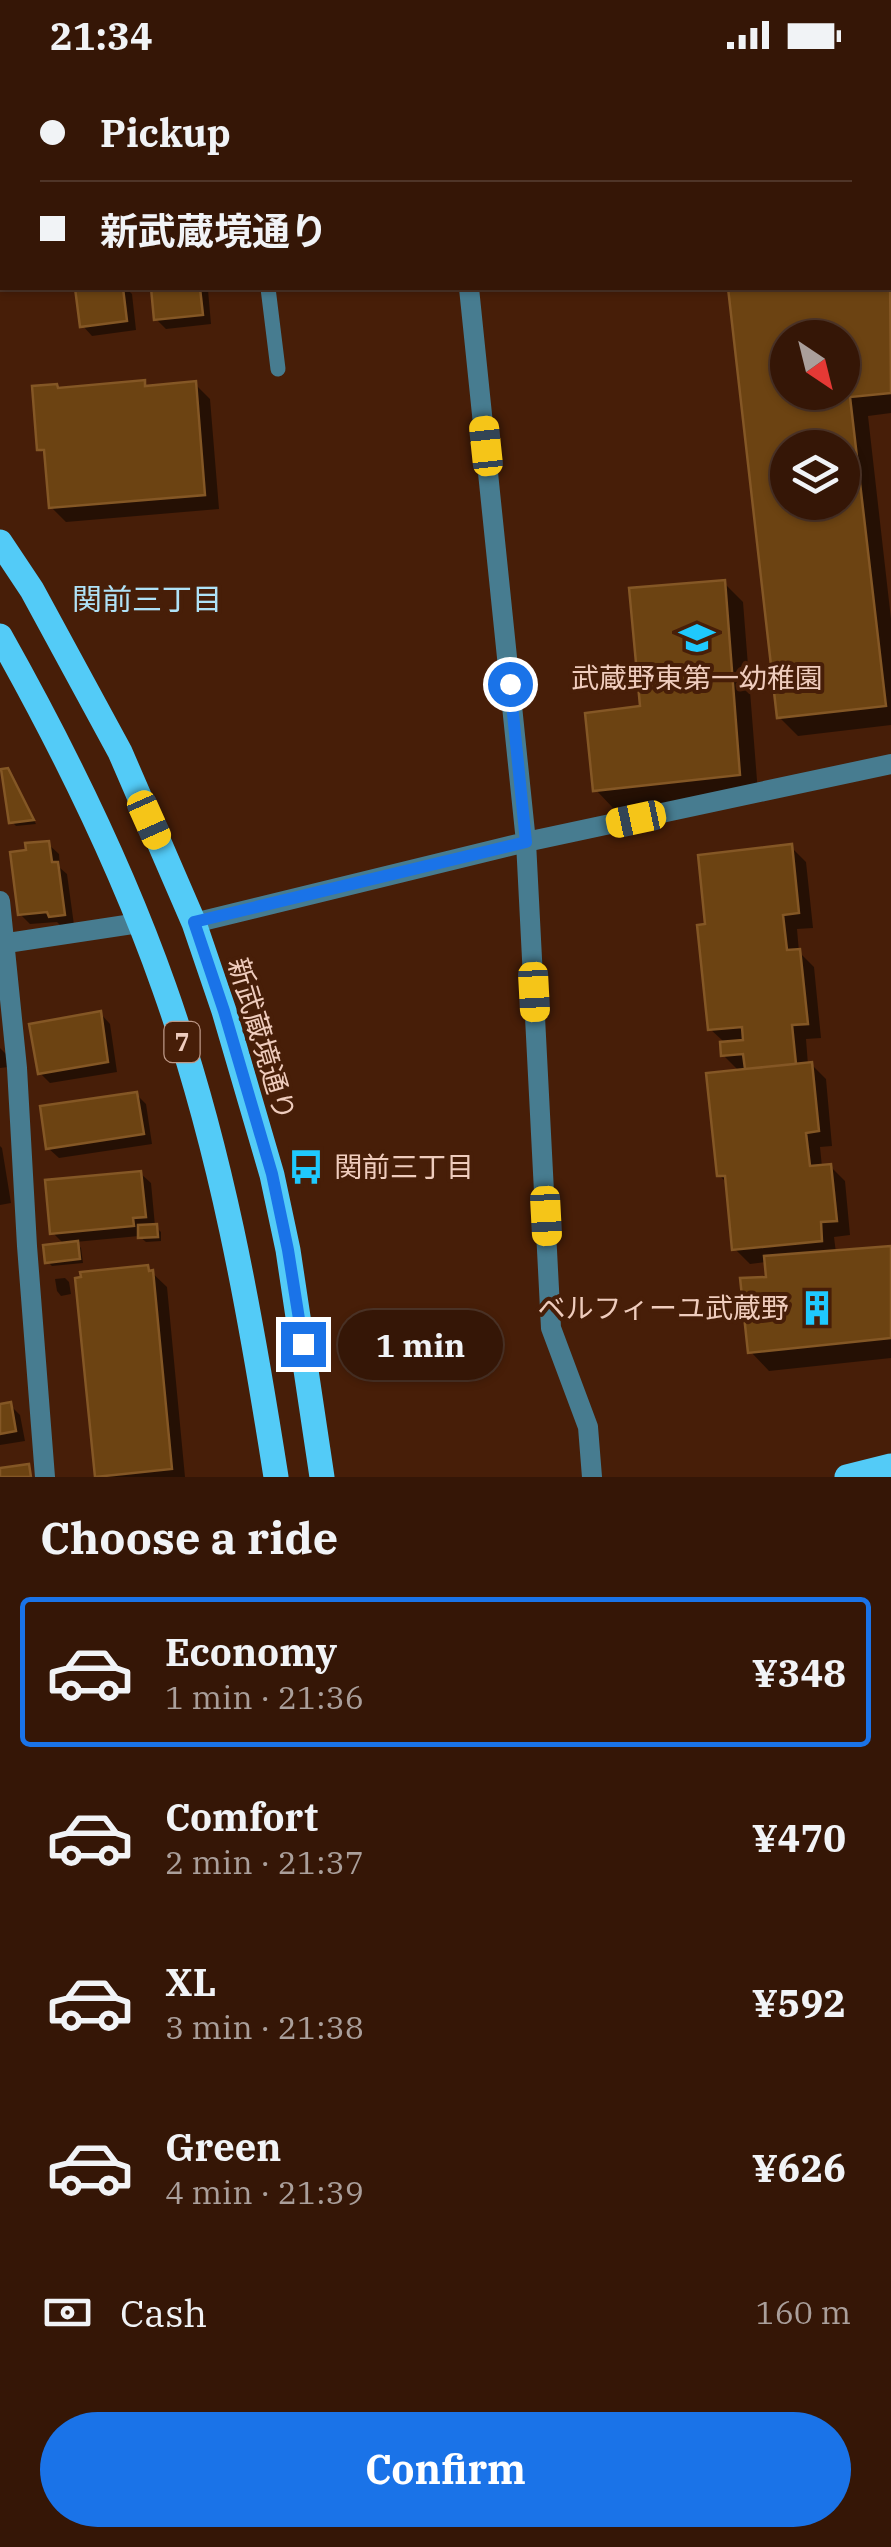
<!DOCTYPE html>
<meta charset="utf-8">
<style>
body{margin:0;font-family:"IBM Plex Serif","Noto Sans JP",serif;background:#402314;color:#f1f3f6;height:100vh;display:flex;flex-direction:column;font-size:38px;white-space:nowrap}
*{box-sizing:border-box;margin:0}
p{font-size:32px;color:#aa9f9b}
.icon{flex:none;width:55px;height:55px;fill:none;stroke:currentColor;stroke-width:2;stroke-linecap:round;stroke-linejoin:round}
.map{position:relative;height:1407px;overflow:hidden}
.drawer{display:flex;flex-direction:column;background:#351606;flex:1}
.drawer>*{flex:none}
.guide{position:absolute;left:0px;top:0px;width:892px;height:220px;box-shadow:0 2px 8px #0004,0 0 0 2px #4f3528;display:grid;align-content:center;height:220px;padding:0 40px;background:#351606}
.needle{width:65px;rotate:145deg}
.controls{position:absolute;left:770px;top:250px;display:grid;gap:20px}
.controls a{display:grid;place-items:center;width:90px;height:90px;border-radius:50%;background:#351606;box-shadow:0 2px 8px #0004,0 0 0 2px #4f3528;font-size:50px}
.end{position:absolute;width:45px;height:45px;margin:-22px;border:12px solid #1a73e8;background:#fff;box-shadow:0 0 0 5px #fff}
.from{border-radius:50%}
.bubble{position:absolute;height:70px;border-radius:35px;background:#351606;box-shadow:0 2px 8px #0004,0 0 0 2px #4f3528;font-size:32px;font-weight:700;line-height:70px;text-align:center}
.car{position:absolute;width:30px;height:60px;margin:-30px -15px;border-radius:12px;box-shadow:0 0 8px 2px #0007;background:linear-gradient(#f5c518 24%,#345 0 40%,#f5c518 0 76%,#345 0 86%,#f5c518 0)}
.guide b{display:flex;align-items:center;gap:35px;height:95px;font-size:38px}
.guide b+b{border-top:2px solid #4f3528}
.guide i{width:25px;height:25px;background:#f1f3f6}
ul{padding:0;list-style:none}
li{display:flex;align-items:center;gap:30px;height:150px;margin:0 20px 15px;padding:0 20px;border:5px solid transparent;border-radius:10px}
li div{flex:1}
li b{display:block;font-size:38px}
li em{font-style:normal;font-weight:700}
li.selected{border-color:#1a73e8}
li>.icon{width:90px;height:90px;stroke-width:1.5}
h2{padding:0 40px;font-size:45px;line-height:120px}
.pay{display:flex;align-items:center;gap:25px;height:110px;padding:0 40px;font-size:38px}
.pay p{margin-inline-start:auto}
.action{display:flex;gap:20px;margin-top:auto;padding:20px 40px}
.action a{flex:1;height:115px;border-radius:60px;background:#1a73e8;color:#fff;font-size:40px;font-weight:700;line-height:115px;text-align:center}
.status{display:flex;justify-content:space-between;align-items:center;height:70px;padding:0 50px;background:#351606;direction:ltr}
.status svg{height:28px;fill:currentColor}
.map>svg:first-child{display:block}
.shadow{fill:#0007;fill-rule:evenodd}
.building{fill:#6c4312;stroke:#845725;stroke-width:2.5;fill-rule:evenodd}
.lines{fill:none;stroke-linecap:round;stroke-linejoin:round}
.lane{stroke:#477c90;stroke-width:15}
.street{stroke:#477c90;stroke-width:20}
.primary{stroke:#53cbf7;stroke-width:25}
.route{stroke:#1a73e8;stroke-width:12}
.labels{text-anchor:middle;stroke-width:8;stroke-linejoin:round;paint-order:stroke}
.shield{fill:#471e08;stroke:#bd9887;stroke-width:2.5}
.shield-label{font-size:25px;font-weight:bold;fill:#efccbd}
.poi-label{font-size:28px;fill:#efccbd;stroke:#471e08}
.street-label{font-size:28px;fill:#efccbd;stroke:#471e08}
.neighbourhood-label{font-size:30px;fill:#afe2f7;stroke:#471e08}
</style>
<div class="status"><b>21:34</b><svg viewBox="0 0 49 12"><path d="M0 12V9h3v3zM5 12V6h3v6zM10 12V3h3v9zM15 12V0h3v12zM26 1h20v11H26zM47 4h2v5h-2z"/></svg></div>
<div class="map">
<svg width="891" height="1407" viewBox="0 0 891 1407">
<rect width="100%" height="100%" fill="#471e08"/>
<path class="shadow" d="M468,0H585V2H468Z
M622,0H716V2H622Z
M0,105L2,107V157L0,158Z
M890,206L891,343L868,346L891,549V655L798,666L779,647L731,218H890ZM788,268H842V322H788ZM788,378H842V432H788Z
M91,218H126L132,224L136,260L92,266L82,255L78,219Z
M153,218H205L208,220L211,254L166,259L156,249Z
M144,313L149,318L195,314L210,329L219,439L66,452L51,437L47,386L40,379L59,320Z
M724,513L743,532L758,723L614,739L596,720L642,638Z
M12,705L36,754L16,756L12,752Z
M48,774L59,784L60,798L67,804L74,855L61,856L57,852L30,854L20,844Z
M791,777L806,792L813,858L797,859L799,882L814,897L821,968L806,969L808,995L811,994L826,1009L832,1076L820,1077L822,1097L830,1096L845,1111L850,1165L834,1167L836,1183L891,1179V1288L769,1301L751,1282L769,1210L767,1192L750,1194L735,1179L728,1114L719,1105L740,1002L723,985V971L710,959L708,856Z
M100,943L110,954L117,1002L50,1013L40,1003Z
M0,978L7,985L9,997L0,998Z
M136,1024L146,1034L152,1074L59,1088L48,1078Z
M0,1076L2,1078L11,1133L0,1135Z
M140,1103L151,1113L155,1156L161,1162V1171L146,1172L139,1166L75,1172L81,1178L83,1193L52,1196L47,1191L65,1175L53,1163Z
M147,1198L167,1217L185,1407H99L83,1209Z
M65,1208L69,1212L71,1224L61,1226L57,1221L55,1209Z
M10,1335L20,1345L25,1371L0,1375V1337Z"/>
<path class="building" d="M465,0H577L578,2H466Z
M890,204L891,323L850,327L886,636L777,648L728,218H890ZM788,268H842V322H788ZM788,378H842V432H788Z
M75,218H123L127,251L80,257Z
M151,218H200L203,245L154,250Z
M145,310V316L196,311L205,425L49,438L44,380H37L32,316L57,314L58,318Z
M725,510L740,705L593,721L585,643L640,636L629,518Z
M8,698L34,750L9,753L1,699Z
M49,771L52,792H58L65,845L49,847L47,842L18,845L10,782L26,780L25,773Z
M792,774L799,843L783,845L787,880L800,879L808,954L792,955L796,994L745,999L743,984L721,986L720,972L743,970L742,957L708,960L697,855L705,854L698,785Z
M101,941L108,992L38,1004L29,954Z
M812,992L819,1061L806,1063L810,1096L831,1094L837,1151L821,1152L822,1171L732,1180L725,1106H717L706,1003Z
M137,1022L144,1064L46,1079L40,1036Z
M141,1101L146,1147L133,1148L134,1156L50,1164L45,1110Z
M157,1154L158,1167L138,1168V1155Z
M78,1171L80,1189L45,1193L43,1175Z
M891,1176V1268L748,1283L740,1208L766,1207L764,1186Z
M148,1195L149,1201L153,1200L172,1399L95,1407L75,1208L81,1207L80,1202Z
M11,1332L16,1361L0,1364V1334Z
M29,1394L31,1407H0V1398Z"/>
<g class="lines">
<path class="lane" d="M268,218L278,299"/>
<path class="street" d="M191,0V2
M446,0V2
M841,2L853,0
M0,181L2,180
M469,218L526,772L551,1258L588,1357L592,1407
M0,831L17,998L27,1176L45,1407
M194,853L526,772L891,694
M0,874L139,853"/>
<path class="primary" d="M0,472L32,520L120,682L194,853L224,941L272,1105L288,1180L322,1407
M0,566C63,678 121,795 164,917C221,1077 250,1241 276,1407
M847,1407L891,1396"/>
</g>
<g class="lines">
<path class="route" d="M303,1274L288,1180L272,1104L224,941L194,852L526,772L510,614"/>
</g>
<defs>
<symbol id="school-bare" viewBox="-9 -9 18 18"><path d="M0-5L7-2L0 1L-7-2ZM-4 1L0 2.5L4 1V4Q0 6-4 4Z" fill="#1fc9fd" stroke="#471e08" stroke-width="2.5" paint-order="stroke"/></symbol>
<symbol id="bus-bare" viewBox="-9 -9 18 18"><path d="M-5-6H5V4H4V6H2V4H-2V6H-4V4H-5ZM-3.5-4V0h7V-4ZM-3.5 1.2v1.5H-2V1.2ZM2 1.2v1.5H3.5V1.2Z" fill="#1fc9fd" stroke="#471e08" stroke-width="2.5" paint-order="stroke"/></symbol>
<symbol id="building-bare" viewBox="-9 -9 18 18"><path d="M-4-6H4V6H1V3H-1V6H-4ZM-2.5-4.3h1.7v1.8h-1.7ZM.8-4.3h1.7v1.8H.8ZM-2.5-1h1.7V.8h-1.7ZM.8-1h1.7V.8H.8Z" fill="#1fc9fd" stroke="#471e08" stroke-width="2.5" paint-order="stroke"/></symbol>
</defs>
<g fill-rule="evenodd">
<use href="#school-bare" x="672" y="543" width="50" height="50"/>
<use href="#bus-bare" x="281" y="1072" width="50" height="50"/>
<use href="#building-bare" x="792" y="1213" width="50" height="50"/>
</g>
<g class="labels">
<rect class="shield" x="164.5" y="952" width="35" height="40" rx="8"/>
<g class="shield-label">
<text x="182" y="981">7</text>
</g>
<g class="poi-label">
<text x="697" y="618">武蔵野東第一幼稚園</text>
<text x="334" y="1107" text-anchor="start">関前三丁目</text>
<text x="789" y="1248" text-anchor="end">ベルフィーユ武蔵野</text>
</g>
<g class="street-label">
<text transform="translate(262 969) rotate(73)" y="10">新武蔵境通り</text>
</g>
<g class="neighbourhood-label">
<text x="147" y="540">関前三丁目</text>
</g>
</g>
</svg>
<div class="controls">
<a><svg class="needle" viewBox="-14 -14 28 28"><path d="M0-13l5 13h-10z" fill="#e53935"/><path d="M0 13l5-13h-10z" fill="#aa9f9b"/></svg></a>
<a><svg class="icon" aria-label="layers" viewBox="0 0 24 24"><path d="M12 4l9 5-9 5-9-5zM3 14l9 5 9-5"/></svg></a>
</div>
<i class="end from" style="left:510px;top:614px"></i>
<i class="end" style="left:303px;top:1274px"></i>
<div class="bubble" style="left:338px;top:1240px;width:165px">1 min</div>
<i class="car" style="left:486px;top:376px;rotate:354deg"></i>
<i class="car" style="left:636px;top:749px;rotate:258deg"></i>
<i class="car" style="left:149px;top:750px;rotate:156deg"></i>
<i class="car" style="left:534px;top:922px;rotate:177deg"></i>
<i class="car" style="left:546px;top:1146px;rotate:177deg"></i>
<div class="guide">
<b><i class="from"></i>Pickup</b>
<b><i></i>新武蔵境通り</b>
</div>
</div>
<section class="drawer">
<h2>Choose a ride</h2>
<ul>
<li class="selected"><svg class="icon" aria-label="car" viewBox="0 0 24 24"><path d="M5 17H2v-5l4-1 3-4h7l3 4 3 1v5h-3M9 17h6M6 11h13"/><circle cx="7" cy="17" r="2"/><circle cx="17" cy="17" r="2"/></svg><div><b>Economy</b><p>1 min · 21:36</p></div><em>¥348</em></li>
<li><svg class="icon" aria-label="car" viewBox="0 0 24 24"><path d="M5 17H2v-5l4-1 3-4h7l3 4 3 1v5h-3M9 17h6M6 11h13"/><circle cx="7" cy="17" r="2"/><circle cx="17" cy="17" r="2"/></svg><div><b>Comfort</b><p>2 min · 21:37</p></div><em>¥470</em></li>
<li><svg class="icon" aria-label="car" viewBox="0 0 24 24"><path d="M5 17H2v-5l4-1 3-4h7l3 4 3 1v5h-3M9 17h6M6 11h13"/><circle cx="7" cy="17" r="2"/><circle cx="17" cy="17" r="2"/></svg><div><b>XL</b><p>3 min · 21:38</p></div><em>¥592</em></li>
<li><svg class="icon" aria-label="car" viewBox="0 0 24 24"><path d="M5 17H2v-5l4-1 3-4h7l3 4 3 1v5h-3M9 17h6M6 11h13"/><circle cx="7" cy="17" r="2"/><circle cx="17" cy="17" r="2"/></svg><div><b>Green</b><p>4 min · 21:39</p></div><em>¥626</em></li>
</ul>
<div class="pay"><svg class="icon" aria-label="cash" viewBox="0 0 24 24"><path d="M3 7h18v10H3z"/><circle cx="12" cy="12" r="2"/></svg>Cash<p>160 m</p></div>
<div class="action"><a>Confirm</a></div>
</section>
